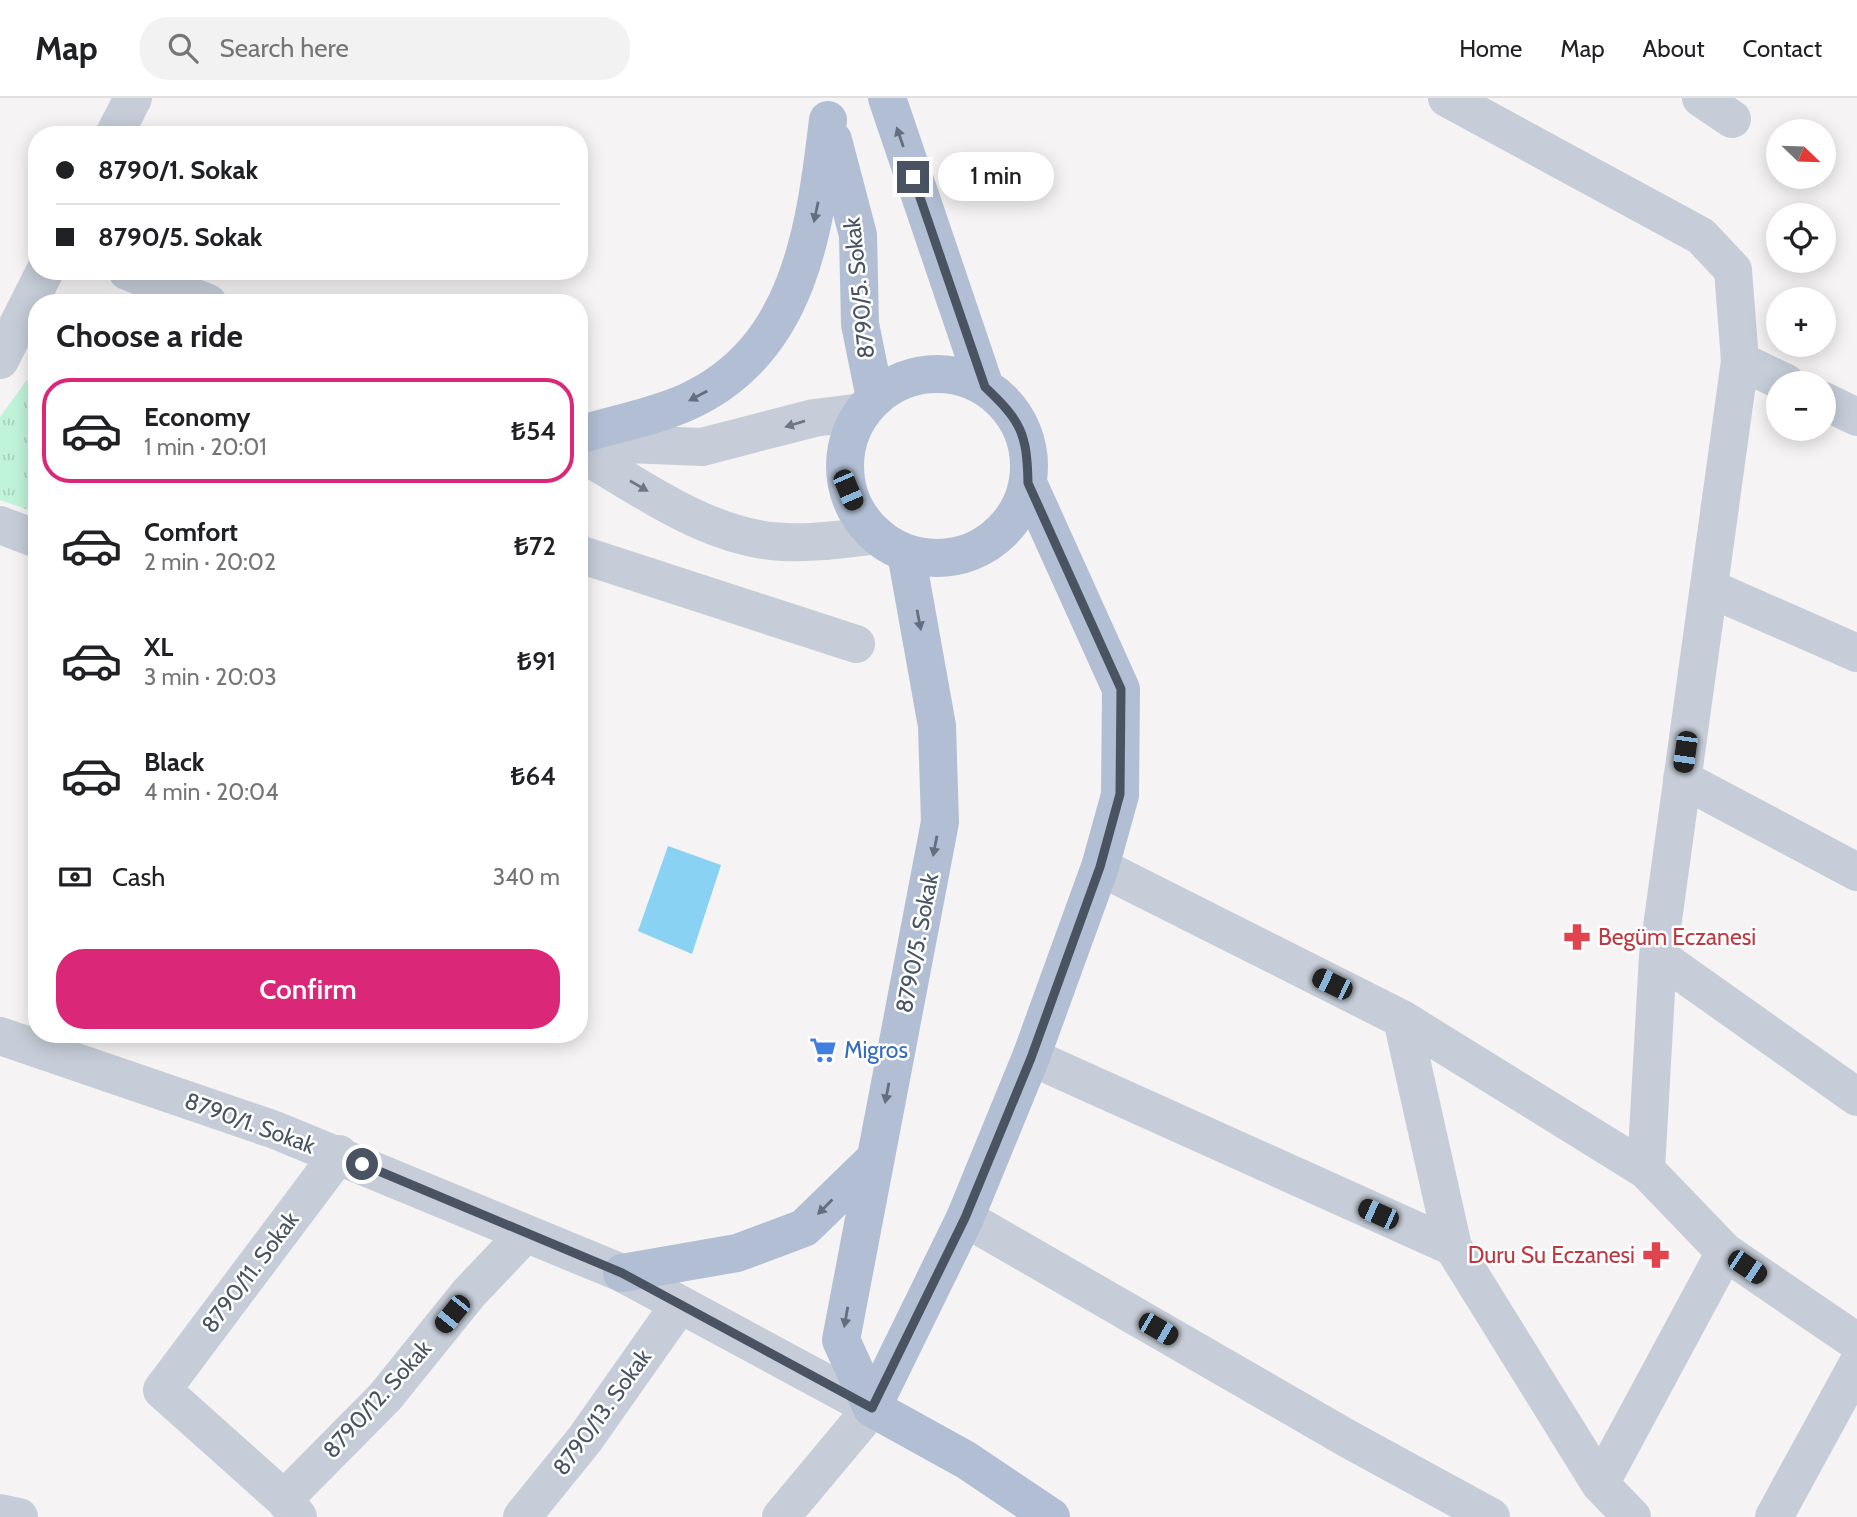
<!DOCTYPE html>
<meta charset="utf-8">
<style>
body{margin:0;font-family:Cabin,sans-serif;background:#f2f2f2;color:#202124;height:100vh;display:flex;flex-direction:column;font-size:26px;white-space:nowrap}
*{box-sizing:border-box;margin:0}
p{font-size:23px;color:#757577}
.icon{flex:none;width:38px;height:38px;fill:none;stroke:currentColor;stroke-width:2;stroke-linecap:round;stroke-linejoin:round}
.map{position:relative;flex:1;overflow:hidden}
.panel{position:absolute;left:28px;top:196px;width:560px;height:749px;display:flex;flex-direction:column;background:#fff;border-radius:28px;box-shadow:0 4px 18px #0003}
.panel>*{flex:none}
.banner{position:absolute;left:28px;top:28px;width:560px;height:154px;border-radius:28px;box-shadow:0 4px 18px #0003;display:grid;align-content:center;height:154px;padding:0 28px;background:#fff}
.needle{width:46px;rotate:113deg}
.buttons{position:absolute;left:1766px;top:21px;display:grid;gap:14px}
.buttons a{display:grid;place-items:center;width:70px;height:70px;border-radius:50%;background:#fff;box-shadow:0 4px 18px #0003;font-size:35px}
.end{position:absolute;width:32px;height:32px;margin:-16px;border:9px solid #495362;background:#fff;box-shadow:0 0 0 4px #fff}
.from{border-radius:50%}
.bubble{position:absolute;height:49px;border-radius:24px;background:#fff;box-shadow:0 4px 18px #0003;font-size:23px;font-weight:600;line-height:49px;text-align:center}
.car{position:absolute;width:21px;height:42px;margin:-21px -10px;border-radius:9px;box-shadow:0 0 5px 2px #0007;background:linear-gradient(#222 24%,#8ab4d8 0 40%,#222 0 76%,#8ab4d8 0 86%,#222 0)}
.banner b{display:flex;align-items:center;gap:24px;height:66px;font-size:26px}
.banner b+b{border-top:2px solid #e0e0e0}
.banner i{width:18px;height:18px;background:#202124}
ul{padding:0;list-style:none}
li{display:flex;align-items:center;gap:21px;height:105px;margin:0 14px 10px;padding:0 14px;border:4px solid transparent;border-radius:28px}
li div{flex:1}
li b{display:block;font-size:26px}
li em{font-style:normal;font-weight:600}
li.active{border-color:#db2777}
li>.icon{width:63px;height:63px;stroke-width:1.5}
h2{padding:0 28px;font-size:32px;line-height:84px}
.pay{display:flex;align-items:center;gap:18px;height:77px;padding:0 28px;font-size:26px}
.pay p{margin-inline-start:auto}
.action{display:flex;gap:14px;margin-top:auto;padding:14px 28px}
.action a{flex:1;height:80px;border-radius:28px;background:#db2777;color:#fff;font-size:28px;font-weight:600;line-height:80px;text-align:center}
header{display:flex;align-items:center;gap:42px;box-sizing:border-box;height:98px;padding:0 35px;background:#fff;border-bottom:2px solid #e0e0e0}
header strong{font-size:33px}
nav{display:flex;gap:38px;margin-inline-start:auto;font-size:24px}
.search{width:490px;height:63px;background:#f2f2f2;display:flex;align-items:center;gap:18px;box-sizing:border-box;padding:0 24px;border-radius:28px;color:#757577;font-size:26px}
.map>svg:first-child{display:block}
.grass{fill:url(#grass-tufts)}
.water{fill:#8ad2f3}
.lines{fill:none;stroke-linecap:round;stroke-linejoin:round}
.minor{stroke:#c6cdd8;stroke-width:38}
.major{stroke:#b1bed3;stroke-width:38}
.oneway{fill:#636e7e}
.oneway2{fill:#6e7885}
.route{stroke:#495362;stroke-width:9}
.labels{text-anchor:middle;stroke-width:5;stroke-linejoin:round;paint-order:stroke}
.street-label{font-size:23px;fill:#495362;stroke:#fff}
.health-label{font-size:23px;fill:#be3a42;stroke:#fff;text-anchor:start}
.shop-label{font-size:23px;fill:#366cbe;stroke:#fff;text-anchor:start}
</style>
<header>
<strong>Map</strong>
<div class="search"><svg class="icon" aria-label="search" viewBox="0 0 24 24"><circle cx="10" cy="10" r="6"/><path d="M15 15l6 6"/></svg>Search here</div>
<nav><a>Home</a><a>Map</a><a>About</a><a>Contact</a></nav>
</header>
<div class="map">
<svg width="1857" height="1419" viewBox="0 0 1857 1419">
<defs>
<pattern id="grass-tufts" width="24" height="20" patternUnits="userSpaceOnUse" patternTransform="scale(1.75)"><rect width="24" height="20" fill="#c0f4da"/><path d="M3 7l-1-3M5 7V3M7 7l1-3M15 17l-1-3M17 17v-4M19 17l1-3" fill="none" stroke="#a6d3be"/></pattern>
</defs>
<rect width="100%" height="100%" fill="#f5f3f3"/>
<path class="grass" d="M37,276V415L0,402V319L26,283Z"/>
<path class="water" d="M668,748L721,767L692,856L638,833Z"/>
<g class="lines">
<path class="minor" d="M1447,0L1701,138L1733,172L1740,263L1658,858L1646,1072
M1701,0L1732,21
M114,37L133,0
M127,173L208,205
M0,262L45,173
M1740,263L1786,285
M1824,303L1857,319
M579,344L702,349L814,320L862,314
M579,354C635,386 693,429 758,441C796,448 838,442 876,437
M0,427L37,441
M579,456L856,546
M1709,490L1857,555
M1682,681L1857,774
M1100,769L1402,921L1646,1072L1725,1154L1857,1244
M1658,858L1857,999
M1402,921L1453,1149L1600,1386L1632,1419
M0,938L275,1032L622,1175L872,1310L781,1419
M1031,959L1453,1149
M965,1120L1350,1342L1491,1419
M1600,1386L1725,1154
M284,1401L385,1299L469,1195L525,1136
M0,1415L19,1419
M298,1419L284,1401L162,1292L339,1056
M522,1419L585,1341L680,1206
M1774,1419L1857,1267"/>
<path class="major" d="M887,0L985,289
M833,42L858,137L860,226L875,300
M845 368a92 92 0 1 1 184 0a92 92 0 1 1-184 0Z
M579,337C614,326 654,319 687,304C800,253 815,131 828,22
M906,455L937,628L940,724L841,1242L872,1310L966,1362L1051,1419
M622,1175L737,1155L804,1130L874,1062
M872,1310L965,1120L1031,959L1100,769L1120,697L1121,591L1028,385"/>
</g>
<defs><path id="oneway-solid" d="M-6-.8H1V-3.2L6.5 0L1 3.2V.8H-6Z" transform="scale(1.75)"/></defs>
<g class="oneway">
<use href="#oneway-solid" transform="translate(900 39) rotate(-109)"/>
<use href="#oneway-solid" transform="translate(816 114) rotate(102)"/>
<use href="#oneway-solid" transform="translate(698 298) rotate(152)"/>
<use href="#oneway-solid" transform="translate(919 522) rotate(79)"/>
<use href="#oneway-solid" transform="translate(935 748) rotate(101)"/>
<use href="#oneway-solid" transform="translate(887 995) rotate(101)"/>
<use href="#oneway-solid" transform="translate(825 1109) rotate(135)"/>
<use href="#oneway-solid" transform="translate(846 1219) rotate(100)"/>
</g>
<g class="oneway2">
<use href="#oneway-solid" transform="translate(795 326) rotate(163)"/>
<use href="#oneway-solid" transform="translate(639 388) rotate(30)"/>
</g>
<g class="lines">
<path class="route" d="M362,1066L622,1175L872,1310L965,1120L1031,960L1100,769L1120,696L1121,591L1028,385C1027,335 1021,323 985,289L913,79"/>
</g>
<defs>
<symbol id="pharmacy-bare" viewBox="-9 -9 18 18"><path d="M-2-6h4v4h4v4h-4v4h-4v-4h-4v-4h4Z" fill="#e0444e" stroke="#fff" stroke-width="2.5" paint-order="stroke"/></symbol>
<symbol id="supermarket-bare" viewBox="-9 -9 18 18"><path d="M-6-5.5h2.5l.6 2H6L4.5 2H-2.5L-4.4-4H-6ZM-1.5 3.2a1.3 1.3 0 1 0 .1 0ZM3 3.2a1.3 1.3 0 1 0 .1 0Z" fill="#3f7fe0" stroke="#fff" stroke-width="2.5" paint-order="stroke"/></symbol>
</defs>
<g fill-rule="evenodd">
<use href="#pharmacy-bare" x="1558" y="820" width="38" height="38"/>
<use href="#supermarket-bare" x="804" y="933" width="38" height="38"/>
<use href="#pharmacy-bare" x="1637" y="1138" width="38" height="38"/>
</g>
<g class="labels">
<g class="street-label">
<text transform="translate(859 190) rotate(-96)" y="8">8790/5. Sokak</text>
<text transform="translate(917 845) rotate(-79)" y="8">8790/5. Sokak</text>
<text transform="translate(250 1025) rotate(20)" y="8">8790/1. Sokak</text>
<text transform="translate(250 1174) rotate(-53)" y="8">8790/11. Sokak</text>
<text transform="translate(377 1301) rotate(-48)" y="8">8790/12. Sokak</text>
<text transform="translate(602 1314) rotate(-54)" y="8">8790/13. Sokak</text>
</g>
<g class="health-label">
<text x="1598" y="847">Begüm Eczanesi</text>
<text x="1635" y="1165" text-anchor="end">Duru Su Eczanesi</text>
</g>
<g class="shop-label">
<text x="844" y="960">Migros</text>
</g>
</g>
</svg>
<div class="buttons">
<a><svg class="needle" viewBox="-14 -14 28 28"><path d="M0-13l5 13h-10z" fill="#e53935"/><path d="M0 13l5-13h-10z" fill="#757577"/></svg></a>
<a><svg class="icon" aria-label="locate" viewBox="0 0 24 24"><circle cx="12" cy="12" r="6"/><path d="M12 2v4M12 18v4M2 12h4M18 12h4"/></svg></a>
<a>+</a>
<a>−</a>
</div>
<i class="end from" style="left:362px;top:1066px"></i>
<i class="end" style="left:913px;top:79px"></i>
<div class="bubble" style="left:938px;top:54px;width:116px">1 min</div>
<i class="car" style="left:848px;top:392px;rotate:157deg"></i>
<i class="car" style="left:1685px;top:654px;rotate:188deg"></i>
<i class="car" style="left:1332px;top:886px;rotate:296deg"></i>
<i class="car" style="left:1378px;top:1116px;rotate:294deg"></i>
<i class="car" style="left:1747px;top:1169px;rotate:124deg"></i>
<i class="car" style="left:452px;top:1216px;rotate:219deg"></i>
<i class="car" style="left:1158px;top:1231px;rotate:120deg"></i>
<div class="banner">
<b><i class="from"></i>8790/1. Sokak</b>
<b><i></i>8790/5. Sokak</b>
</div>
<section class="panel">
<h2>Choose a ride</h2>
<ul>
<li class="active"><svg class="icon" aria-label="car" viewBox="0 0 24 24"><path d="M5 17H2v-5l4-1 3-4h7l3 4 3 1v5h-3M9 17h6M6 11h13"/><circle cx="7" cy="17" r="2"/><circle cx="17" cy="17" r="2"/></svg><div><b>Economy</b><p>1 min · 20:01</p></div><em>₺54</em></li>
<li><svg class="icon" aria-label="car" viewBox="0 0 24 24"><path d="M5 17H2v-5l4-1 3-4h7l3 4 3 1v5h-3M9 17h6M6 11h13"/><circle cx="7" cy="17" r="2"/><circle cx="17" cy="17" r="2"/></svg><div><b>Comfort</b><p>2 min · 20:02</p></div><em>₺72</em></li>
<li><svg class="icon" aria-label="car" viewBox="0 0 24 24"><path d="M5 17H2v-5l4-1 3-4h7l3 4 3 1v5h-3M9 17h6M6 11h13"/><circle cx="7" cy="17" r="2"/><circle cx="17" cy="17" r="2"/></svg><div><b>XL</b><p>3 min · 20:03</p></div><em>₺91</em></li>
<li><svg class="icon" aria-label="car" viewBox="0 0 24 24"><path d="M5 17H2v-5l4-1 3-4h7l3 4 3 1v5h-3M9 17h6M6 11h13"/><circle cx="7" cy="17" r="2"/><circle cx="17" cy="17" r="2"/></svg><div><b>Black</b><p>4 min · 20:04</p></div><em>₺64</em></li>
</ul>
<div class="pay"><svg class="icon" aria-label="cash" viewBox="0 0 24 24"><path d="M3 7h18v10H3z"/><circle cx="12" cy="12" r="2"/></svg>Cash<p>340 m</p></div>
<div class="action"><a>Confirm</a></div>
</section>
</div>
